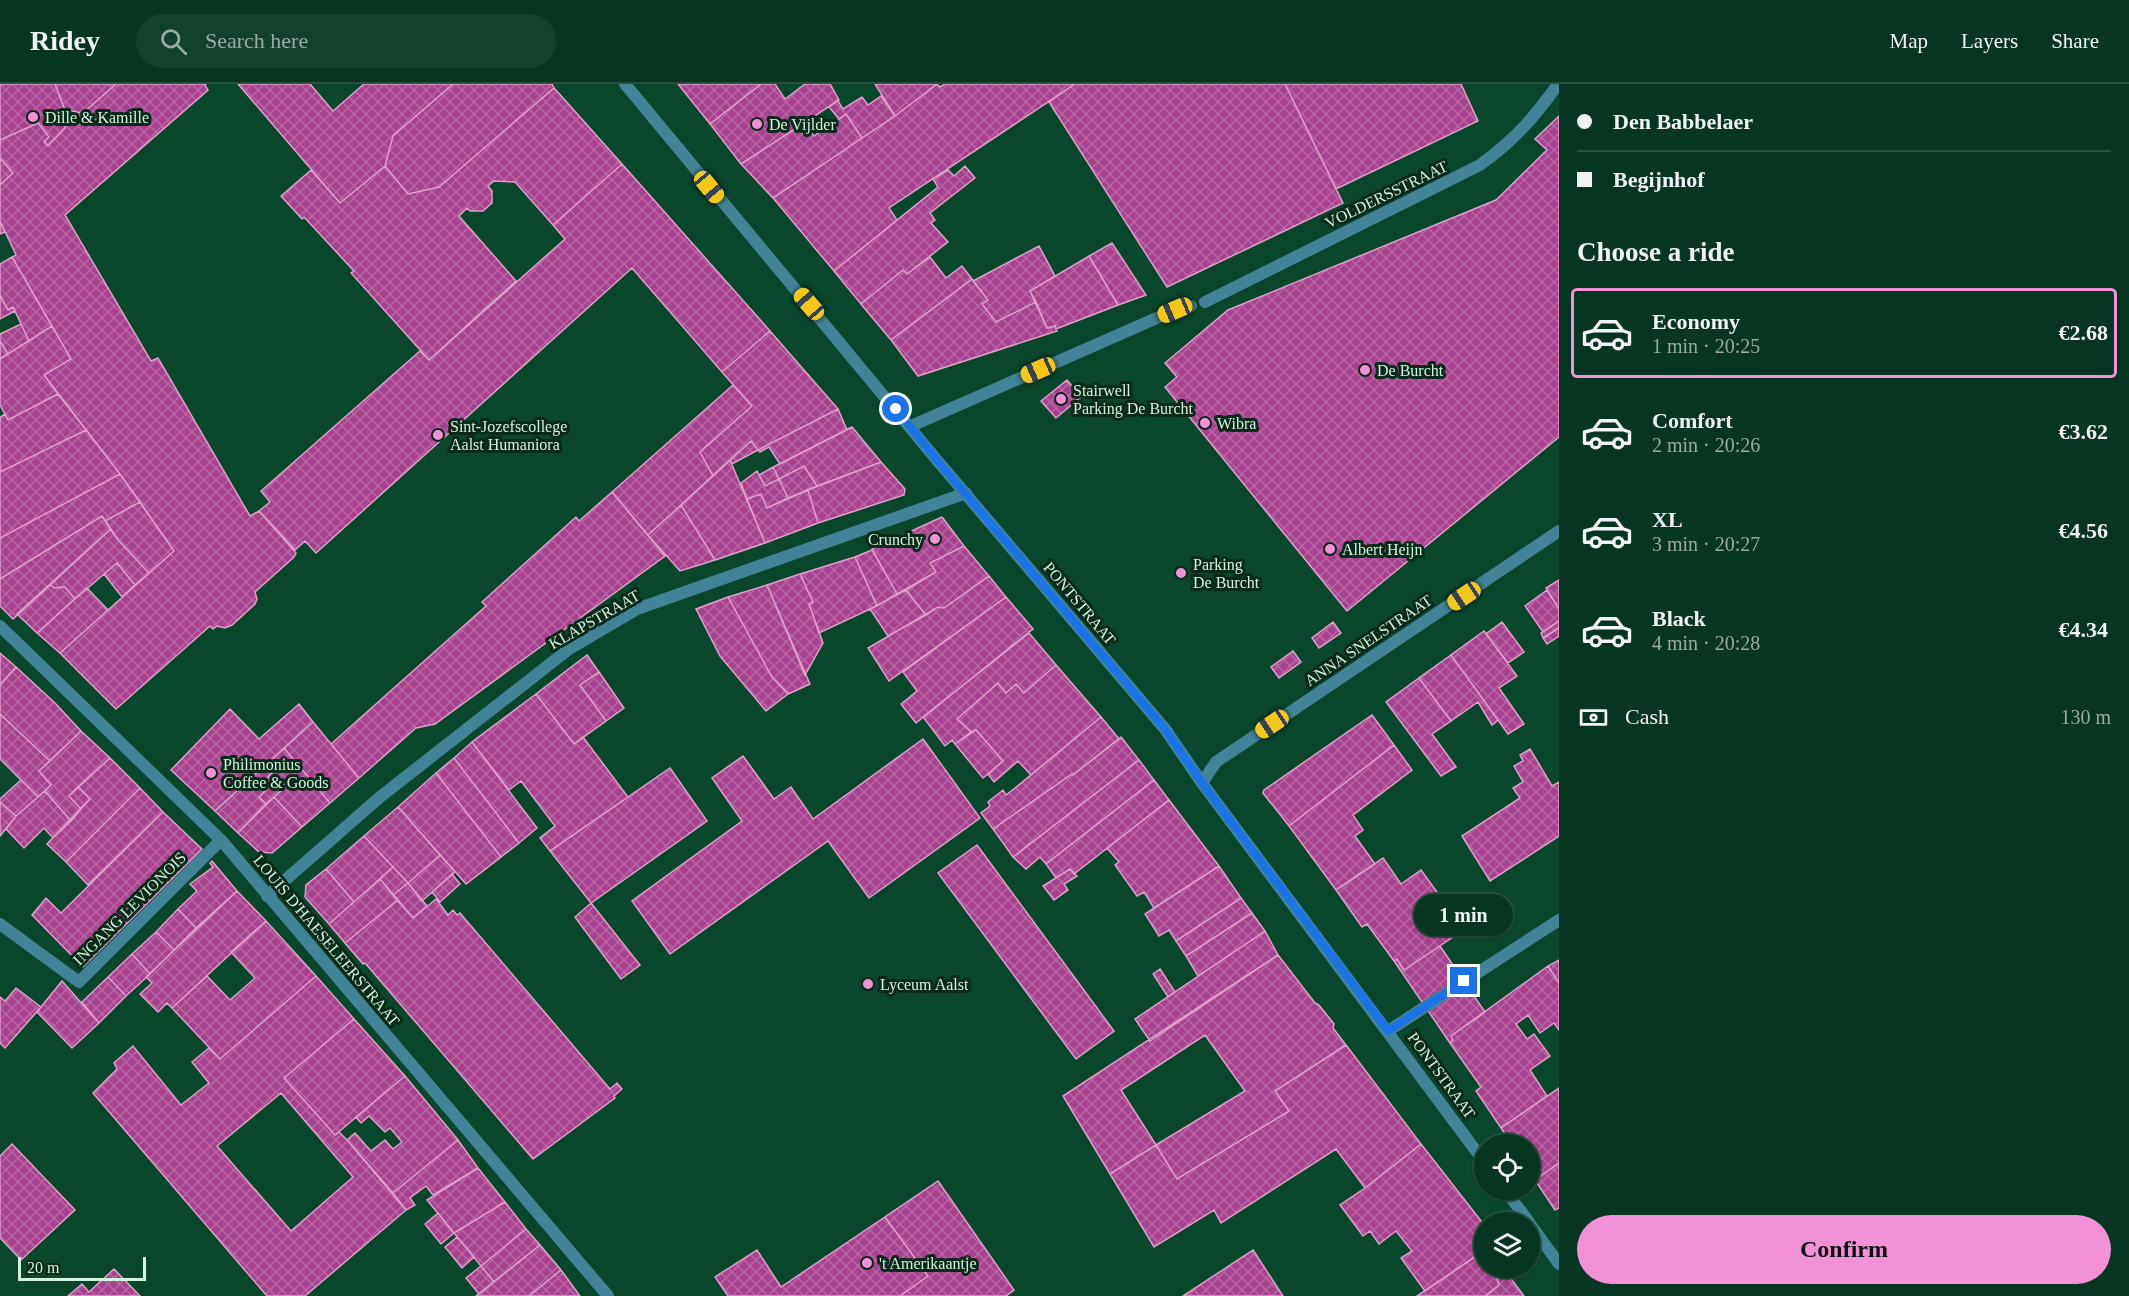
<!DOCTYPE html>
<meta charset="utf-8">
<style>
body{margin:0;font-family:"Times New Roman",serif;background:#14402e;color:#f1f3f6;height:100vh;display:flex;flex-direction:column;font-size:22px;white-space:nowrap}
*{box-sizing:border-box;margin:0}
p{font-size:20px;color:#98aba5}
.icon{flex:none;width:33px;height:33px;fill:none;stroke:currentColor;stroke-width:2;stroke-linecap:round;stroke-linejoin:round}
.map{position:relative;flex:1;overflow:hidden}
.sheet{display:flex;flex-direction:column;background:#063521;width:570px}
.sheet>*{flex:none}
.hud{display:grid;align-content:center;height:132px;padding:0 18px;background:#063521}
.controls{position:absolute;left:1474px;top:1050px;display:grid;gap:12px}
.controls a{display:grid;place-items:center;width:66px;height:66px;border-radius:50%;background:#063521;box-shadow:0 2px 4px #0004,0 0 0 2px #27503f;font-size:30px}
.scale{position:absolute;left:18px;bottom:15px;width:128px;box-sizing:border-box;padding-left:6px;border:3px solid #d0f4de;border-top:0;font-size:16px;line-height:21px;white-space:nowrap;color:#d0f4de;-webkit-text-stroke:4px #092919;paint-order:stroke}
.end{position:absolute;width:27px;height:27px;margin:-14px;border:8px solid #1a73e8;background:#fff;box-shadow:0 0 0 3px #fff}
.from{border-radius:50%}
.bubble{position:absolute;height:42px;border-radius:21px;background:#063521;box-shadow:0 2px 4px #0004,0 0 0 2px #27503f;font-size:20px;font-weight:700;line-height:42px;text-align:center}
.car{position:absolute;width:18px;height:36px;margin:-18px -9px;border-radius:8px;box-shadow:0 0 4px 2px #0007;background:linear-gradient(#f5c518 24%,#345 0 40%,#f5c518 0 76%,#345 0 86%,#f5c518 0)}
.hud b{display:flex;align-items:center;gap:21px;height:57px;font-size:22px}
.hud b+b{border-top:2px solid #27503f}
.hud i{width:15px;height:15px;background:#f1f3f6}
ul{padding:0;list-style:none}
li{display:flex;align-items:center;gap:18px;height:90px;margin:0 12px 9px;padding:0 6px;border:3px solid transparent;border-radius:6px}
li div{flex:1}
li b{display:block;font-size:22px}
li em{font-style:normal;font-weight:700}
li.current{border-color:#f391d6}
li>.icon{width:54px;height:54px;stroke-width:1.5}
h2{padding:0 18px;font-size:27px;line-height:72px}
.pay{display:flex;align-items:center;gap:15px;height:66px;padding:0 18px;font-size:22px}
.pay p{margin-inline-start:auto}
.primary-button{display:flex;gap:12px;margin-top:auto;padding:12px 18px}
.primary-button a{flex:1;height:69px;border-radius:36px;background:#f391d6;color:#111;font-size:24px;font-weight:700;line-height:69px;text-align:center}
header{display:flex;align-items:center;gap:36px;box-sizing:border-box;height:84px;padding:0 30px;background:#063521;border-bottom:2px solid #27503f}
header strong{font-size:28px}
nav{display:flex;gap:33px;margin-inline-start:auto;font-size:21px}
.search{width:420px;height:54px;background:#14402e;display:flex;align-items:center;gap:15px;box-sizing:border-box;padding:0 21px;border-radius:33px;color:#98aba5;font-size:22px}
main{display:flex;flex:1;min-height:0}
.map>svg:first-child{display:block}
.building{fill:url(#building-cross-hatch);stroke:#e09fcb;stroke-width:1.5;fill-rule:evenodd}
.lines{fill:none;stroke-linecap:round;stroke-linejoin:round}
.service{stroke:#428497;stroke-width:12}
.pedestrian{stroke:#428497;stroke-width:12}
.minor{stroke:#428497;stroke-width:12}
.route{stroke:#1a73e8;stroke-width:8}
.poi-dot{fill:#f391d6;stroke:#092919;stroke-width:2}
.labels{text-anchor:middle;stroke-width:6;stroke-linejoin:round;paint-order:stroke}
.poi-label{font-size:16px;fill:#d0f4de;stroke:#092919;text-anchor:start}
.street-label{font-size:16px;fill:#d0f4de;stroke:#092919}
</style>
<header>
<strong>Ridey</strong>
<div class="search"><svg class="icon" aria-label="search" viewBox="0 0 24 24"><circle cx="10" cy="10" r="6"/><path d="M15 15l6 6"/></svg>Search here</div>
<nav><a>Map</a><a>Layers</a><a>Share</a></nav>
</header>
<main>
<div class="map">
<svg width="1559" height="1212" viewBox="0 0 1559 1212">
<defs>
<pattern id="building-cross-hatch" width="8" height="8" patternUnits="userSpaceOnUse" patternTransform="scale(1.5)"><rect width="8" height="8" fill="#a9428e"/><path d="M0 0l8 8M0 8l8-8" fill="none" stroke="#b767a3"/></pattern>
</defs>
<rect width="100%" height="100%" fill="#08472c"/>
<path class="building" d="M0,0H55L65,26V44L48,62L44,58L49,53L38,39L0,56Z
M55,0H116L83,29L65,26Z
M116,0H206L205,1L208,6L65,131L151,277L158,274L250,432L259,427L296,469L294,473L255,508L257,515L255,520L232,541L225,544L217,542L213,545L210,542L116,625L60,569L174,467L120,390L44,291L71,275L12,173L16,171L0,137V101L13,89L0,74V56L38,39L49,53L44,58L48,62L65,44V26L83,29Z
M238,0H310L333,27L364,0H453L393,52L385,82L340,119Z
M453,0H552L554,4L439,103L408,110L385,82L393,52Z
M678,0H761L710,40Z
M761,0H775L785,15L805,0H830L839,16L741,80L710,40Z
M875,0H937L895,32Z
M937,0L940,3L945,0H1075L889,124L897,136L834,187L773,114L895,32Z
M1075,0H1285L1343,119L1167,203L1049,18Z
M1285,0H1461L1478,37L1336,105Z
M554,4L622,80L553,141L515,98L494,97L488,102L492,107V119L483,127H470L467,124L459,132L516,197L429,276L351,189L354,187L304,133L302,135L281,112L311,86L340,119L385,82L408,110L439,103Z
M881,12L895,32L862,54L846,30L839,35L829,23L838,17L843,25L862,13L868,21Z
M846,30L862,54L773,114L741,80L804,39L814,52Z
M1559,32V353L1347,527L1165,303L1177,293L1165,279L1228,226L1496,116L1547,66L1535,55Z
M0,74L13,89L0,101Z
M622,80L770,247L722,288L632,184L316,469L305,457L295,466L259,427L270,418L261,407L420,267L429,276L565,155L553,141Z
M965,82L975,94L930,129L935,136L931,139L948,158L907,190L903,186L861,220L834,187L938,103L933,95L948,86L954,92Z
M0,137L5,148L0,150Z
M1112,159L1146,211L1118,221L1089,172Z
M1039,162L1055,192L1030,207L1036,218L996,238L982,220L988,216L973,197Z
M1089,172L1118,221L1056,245L1055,242L1047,244L1030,207Z
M12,173L52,242L29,257L13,223L8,226L0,211V180Z
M930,173L946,194L962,182L972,195L891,256L861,220L903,186L907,190Z
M972,195L988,216L982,220L996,238L1036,218L1047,244L1055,242L1057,247L918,292L891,256Z
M0,211L8,226L13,223L15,227L0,235Z
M21,240L29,257L8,270L0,257V250Z
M52,242L71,275L44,291L58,310L8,336L0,321V275Z
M770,247L838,325L758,366L751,357L713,392L700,368L752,322L722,288Z
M0,257L8,270L0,275Z
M1067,296L1081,313L1056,334L1041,317Z
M733,301L752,322L700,368L713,392L648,451L612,408Z
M58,310L86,346L0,388V333L5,330L8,336Z
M838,325L847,346L780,380L769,363L760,368L758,366Z
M852,343L881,378L817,402L804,382L779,395L773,383Z
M86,346L120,390L0,454V388Z
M751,357L758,366L732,380L730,376Z
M730,376L765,459L715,476L681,421Z
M881,378L905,405L904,411L818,439L808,406Z
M804,382L817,402L788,414L779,395Z
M773,383L779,395L765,402L759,391Z
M757,387L765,402L779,395L788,414L767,424L761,410L747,415L741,399Z
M120,390L140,418L105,437L102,432L0,495V454Z
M808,406L818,439L765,459L747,415L761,410L767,424Z
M612,408L665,472L435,640L416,644L359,694L331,660L486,522L482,518L576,433L579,437Z
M140,418L174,467L149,489L118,456L105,437Z
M681,421L715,476L680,487L648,451Z
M102,432L111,445L13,535L0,522V495Z
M942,433L964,462L930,479L936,488L897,510L872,465Z
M111,445L118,456L149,489L135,501L117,479L75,515L65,503L54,504L50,500Z
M964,462L989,492L944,524L938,523L926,531L906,506L936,488L930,479Z
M872,466L897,510L877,522L855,473Z
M855,473L877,522L819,549L809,520L813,518L800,490Z
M117,479L135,501L122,513L104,490Z
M800,490L813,518L809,520L823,559L805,591L767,501Z
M989,492L1006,513L889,597L868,564L938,523L944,524Z
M1559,496V525L1546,504Z
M50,500L54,504L65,503L75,515L37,549L17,530Z
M767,501L810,600L788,610L772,593L728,513Z
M87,504L108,526L60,569L37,549Z
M906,506L926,531L888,552L870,525Z
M1547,506L1559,525V537L1543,548L1525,522Z
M728,513L772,593L788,610L766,627L720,572L696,525Z
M1006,513L1033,545L916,639L901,620L917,607L903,588Z
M1559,537V544L1543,554L1541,549Z
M1333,538L1341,549L1319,564L1312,554Z
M1502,538L1524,568L1508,579L1486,550Z
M1559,544V552L1547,560L1543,554Z
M1484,547L1517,592L1499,604L1524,640L1508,650L1451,571Z
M1029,549L1056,581L1024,609L1016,600L1006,609L998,599L957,635L971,648L955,660L952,656L945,662L923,633Z
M1293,567L1301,578L1279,594L1271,583Z
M0,569L16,583L0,601Z
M587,571L599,588L580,601L606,637L574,660L536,610Z
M1451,571L1498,636L1492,641L1478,618L1451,637L1419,594Z
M1056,581L1101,633L1031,691L1018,677L994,698L988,690L1003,677L976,646L971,648L957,635L998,599L1006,609L1016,600L1024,609Z
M16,583L55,619L81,647L50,677L0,630V601Z
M599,588L624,624L606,637L580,601Z
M1419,594L1451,637L1432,650L1456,683L1441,692L1386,618Z
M536,610L574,660L583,653L628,713L550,767L540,754L555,742L521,697L509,706L472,658Z
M299,620L313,638L215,727L171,686L230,625L259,655Z
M0,630L50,677L39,687L51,701L38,713L0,675Z
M1372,631L1394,661L1289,742L1263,709L1264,706Z
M1101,633L1119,655L1073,691L1072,690L993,745L981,729L990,722L988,718L1003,706L1006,711L1015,704Z
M313,638L359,694L330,719L284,664Z
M976,646L1003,677L983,694L955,660Z
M81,647L110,674L69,712L81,725L71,737L45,707L51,701L39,687Z
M1121,653L1139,676L1013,773L993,745L1072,690L1073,691Z
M923,655L980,734L869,814L828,757L670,870L632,817L742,737L712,694L743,672L774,715L791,703L813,735Z
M472,658L537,744L519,759L454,674Z
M1394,661L1412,686L1353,731L1363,746L1355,752L1375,780L1336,806L1289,742Z
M284,664L330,719L302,743L274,713L282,706L268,693L279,682L272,675Z
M1530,665L1552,702L1559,698V752L1490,797L1462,752L1520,714L1513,704L1523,698L1514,682L1523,677L1520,671Z
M110,674L140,704L66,778L47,760L90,715L78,703Z
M454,674L519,759L501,773L436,689Z
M272,675L279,682L268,693L274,699L259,713L266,720L238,749L215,727Z
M1139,676L1154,696L1046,780L1040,773L1026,785L1013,773Z
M670,684L707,737L591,819L550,767Z
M436,689L501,773L466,800L398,723Z
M21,696L38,713L16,732L0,718V715Z
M1154,696L1169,716L1074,790L1070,785L1056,794L1046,780Z
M274,699L282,706L266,720L259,713Z
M78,703L90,715L81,725L69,712Z
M140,704L163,728L88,801L66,778Z
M45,707L71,737L53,754L44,744L24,764L6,745L16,732Z
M274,713L302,743L272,769L259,768L238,749Z
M1169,716L1219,782L1154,824L1144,808L1137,812L1115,781L1119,778L1107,764Z
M0,718L16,732L0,752Z
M398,723L440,771L408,799L364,752Z
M163,728L202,765L83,883L32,831L46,814L61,829Z
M364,752L393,783L354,818L326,785Z
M977,761L1114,947L1076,975L938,789Z
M440,771L455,788L422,817L408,799Z
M1383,774L1401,800L1421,786L1437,808L1430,813L1456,851L1404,886L1397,875L1394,877L1367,840L1362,843L1336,806Z
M212,777L237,807L196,844L178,825L197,807L190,800L213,783L210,779Z
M1219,782L1241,814L1176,857L1169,846L1159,852L1145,830Z
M393,783L408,799L393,811L380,795Z
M326,785L354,818L329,840L305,813L306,801Z
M1070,785L1077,792L1064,800L1068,806L1054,816L1043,802Z
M452,790L460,800L440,818L432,808Z
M380,795L398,816L345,859L329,840Z
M408,799L427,822L413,834L393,811Z
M237,807L266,837L172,924L167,919L158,928L140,910L152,899L146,893Z
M1241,814L1252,829L1186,872L1176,857Z
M436,815L448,831L453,826L457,831L460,829L610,1005L617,999L622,1005L614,1012L615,1014L533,1075L365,879L363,880L345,859L398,816L413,834Z
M591,819L640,881L621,895L575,833Z
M178,825L196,844L174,866L156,848Z
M1252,829L1265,847L1198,892L1186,872Z
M266,837L316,892L220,975L172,924L207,892L230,916L255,894L231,868Z
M1265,847L1278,871L1150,957L1135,935Z
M156,848L174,866L150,890L132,870Z
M1440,862L1485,928L1451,952L1453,956L1450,959L1394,877L1397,875L1404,886Z
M132,870L150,890L126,912L108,893Z
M1278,871L1315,919L1319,921L1334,940L1333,944L1346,961L1275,1007L1289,1027L1177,1095L1156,1061L1110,1090L1063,1012ZM1205,951L1245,1007L1156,1061L1121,1006Z
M1559,876V899L1548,882Z
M1548,882L1559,899V946L1554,939L1540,949L1528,931L1516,940L1527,955L1534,950L1550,972L1530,986L1547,1012L1501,1044L1476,1007L1481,1003L1450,959L1453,956L1451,952Z
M1160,885L1175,908L1168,913L1153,890Z
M316,892L354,935L284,994L335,1051L339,1048L347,1056L406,1126L305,1212H267L93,1009L117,985L114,979L133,962L181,1021L209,999L192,978L209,964L220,975ZM281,1009L353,1093L291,1147L217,1062Z
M108,893L126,912L99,939L82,918Z
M62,897L99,939L72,964L37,928Z
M16,904L41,923L5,964L0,959V913L5,917Z
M354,935L405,992L335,1051L284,994Z
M1346,961L1421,1060L1365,1104L1336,1065L1221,1139L1214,1126L1154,1163L1110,1090L1156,1061L1177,1095L1289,1027L1275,1007Z
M405,992L458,1056L393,1109L347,1056L355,1049L371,1067L385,1056L393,1065L402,1058L390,1044L385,1048L369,1032L361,1039L356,1033Z
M1559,1004V1079L1535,1096L1530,1088V1060H1512L1501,1044Z
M458,1056L478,1084L433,1111L426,1102L410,1114L415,1121L406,1126L393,1109Z
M12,1060L75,1126L21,1176L0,1154V1072Z
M1421,1060L1485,1142V1166L1425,1207L1401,1174L1412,1167L1396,1147L1379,1160L1370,1147L1363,1152L1340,1121L1365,1104Z
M1559,1079V1124L1555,1126L1535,1096Z
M478,1084L505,1118L454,1149L427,1116Z
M938,1097L1014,1206L1006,1212H900L928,1192L885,1133Z
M505,1118L526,1145L481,1182L454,1149Z
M438,1129L454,1149L441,1160L425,1140Z
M885,1133L928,1192L900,1212H728L715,1193L757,1166L781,1203Z
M526,1145L540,1161L494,1198L481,1182Z
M457,1153L474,1173L462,1184L445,1163Z
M540,1161L561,1186L529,1212H476Z
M1253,1166L1283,1212H1183Z
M1485,1166V1184H1494L1499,1201L1485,1212H1417Z
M481,1182L494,1198L479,1210L466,1194Z
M1494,1184H1503L1524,1212H1485L1499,1201Z
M114,1185L140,1212H68L82,1200L89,1208Z
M561,1186L580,1212H529Z"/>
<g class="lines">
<path class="service" d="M1205,218L1480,81C1514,56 1534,34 1558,0
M911,342L1175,226L1191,222"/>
<path class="pedestrian" d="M0,542L221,756L608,1212
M267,812L380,713L569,565L637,525L966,409"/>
<path class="minor" d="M625,0L936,375L1165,645L1202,699L1485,1079
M1202,699L1216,678L1559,447
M0,840L79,898L221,756
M1388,947L1559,836
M1505,1106L1529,1138
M1530,1140L1559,1180"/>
</g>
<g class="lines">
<path class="route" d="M896,325L936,375L1165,645L1202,699L1388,947L1464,897"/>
</g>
<g class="poi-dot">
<circle cx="33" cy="33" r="6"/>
<circle cx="757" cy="40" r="6"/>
<circle cx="1365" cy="286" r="6"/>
<circle cx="1061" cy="315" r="6"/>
<circle cx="1205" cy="339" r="6"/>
<circle cx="438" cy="351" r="6"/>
<circle cx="935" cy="455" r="6"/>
<circle cx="1330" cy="465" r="6"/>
<circle cx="1181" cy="489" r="6"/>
<circle cx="211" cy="689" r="6"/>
<circle cx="868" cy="900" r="6"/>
<circle cx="867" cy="1179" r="6"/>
</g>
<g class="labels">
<g class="poi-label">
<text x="45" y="39">Dille &amp; Kamille</text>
<text x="769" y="46">De Vijlder</text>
<text x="1377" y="292">De Burcht</text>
<text x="1073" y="312">Stairwell<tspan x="1073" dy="18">Parking De Burcht</tspan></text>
<text x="1217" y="345">Wibra</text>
<text x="450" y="348">Sint-Jozefscollege<tspan x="450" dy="18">Aalst Humaniora</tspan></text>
<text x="923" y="461" text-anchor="end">Crunchy</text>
<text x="1342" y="471">Albert Heijn</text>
<text x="1193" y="486">Parking<tspan x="1193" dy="18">De Burcht</tspan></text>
<text x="223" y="686">Philimonius<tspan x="223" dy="18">Coffee &amp; Goods</tspan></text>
<text x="880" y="906">Lyceum Aalst</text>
<text x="879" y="1185">'t Amerikaantje</text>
</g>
<g class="street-label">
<text transform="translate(1386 110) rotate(-26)" y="6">VOLDERSSTRAAT</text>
<text transform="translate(1080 519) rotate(50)" y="6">PONTSTRAAT</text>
<text transform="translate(594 535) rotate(-30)" y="6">KLAPSTRAAT</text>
<text transform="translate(1368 556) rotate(-34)" y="6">ANNA SNELSTRAAT</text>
<text transform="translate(129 824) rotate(-45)" y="6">INGANG LEVIONOIS</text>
<text transform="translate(327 856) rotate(50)" y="6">LOUIS D'HAESELEERSTRAAT</text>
<text transform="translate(1442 991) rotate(54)" y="6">PONTSTRAAT</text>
</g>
</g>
</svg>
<div class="controls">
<a><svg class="icon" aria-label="locate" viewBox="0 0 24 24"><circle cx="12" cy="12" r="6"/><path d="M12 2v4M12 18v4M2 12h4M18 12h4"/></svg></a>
<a><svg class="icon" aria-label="layers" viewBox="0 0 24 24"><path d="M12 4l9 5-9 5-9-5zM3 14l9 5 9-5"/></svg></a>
</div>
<div class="scale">20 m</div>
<i class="end from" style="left:896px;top:325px"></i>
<i class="end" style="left:1464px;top:897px"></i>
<div class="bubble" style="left:1414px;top:810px;width:99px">1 min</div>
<i class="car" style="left:709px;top:103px;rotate:140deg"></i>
<i class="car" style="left:809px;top:220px;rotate:319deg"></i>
<i class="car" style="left:1175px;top:226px;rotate:247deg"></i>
<i class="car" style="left:1038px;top:286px;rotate:246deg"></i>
<i class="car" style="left:1464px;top:512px;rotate:236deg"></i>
<i class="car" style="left:1272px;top:640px;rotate:236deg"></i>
</div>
<section class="sheet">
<div class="hud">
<b><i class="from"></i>Den Babbelaer</b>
<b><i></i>Begijnhof</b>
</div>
<h2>Choose a ride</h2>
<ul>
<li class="current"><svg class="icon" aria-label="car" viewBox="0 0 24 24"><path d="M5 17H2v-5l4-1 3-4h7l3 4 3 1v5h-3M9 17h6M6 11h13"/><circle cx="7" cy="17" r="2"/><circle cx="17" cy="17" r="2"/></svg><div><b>Economy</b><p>1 min · 20:25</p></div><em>€2.68</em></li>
<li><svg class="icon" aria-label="car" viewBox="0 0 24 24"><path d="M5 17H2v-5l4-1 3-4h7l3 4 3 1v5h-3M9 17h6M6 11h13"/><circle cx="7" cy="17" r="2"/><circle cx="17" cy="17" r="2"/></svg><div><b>Comfort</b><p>2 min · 20:26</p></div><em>€3.62</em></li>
<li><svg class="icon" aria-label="car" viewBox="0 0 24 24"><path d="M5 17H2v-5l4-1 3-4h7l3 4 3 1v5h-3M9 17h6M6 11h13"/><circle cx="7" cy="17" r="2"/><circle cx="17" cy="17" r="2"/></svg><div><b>XL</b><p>3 min · 20:27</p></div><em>€4.56</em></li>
<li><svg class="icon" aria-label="car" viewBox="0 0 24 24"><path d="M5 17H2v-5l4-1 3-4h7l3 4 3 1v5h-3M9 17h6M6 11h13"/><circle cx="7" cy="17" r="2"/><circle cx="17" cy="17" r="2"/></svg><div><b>Black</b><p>4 min · 20:28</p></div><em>€4.34</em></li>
</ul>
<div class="pay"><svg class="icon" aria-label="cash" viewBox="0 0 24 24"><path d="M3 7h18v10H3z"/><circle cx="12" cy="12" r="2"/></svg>Cash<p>130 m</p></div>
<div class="primary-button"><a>Confirm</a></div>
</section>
</main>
